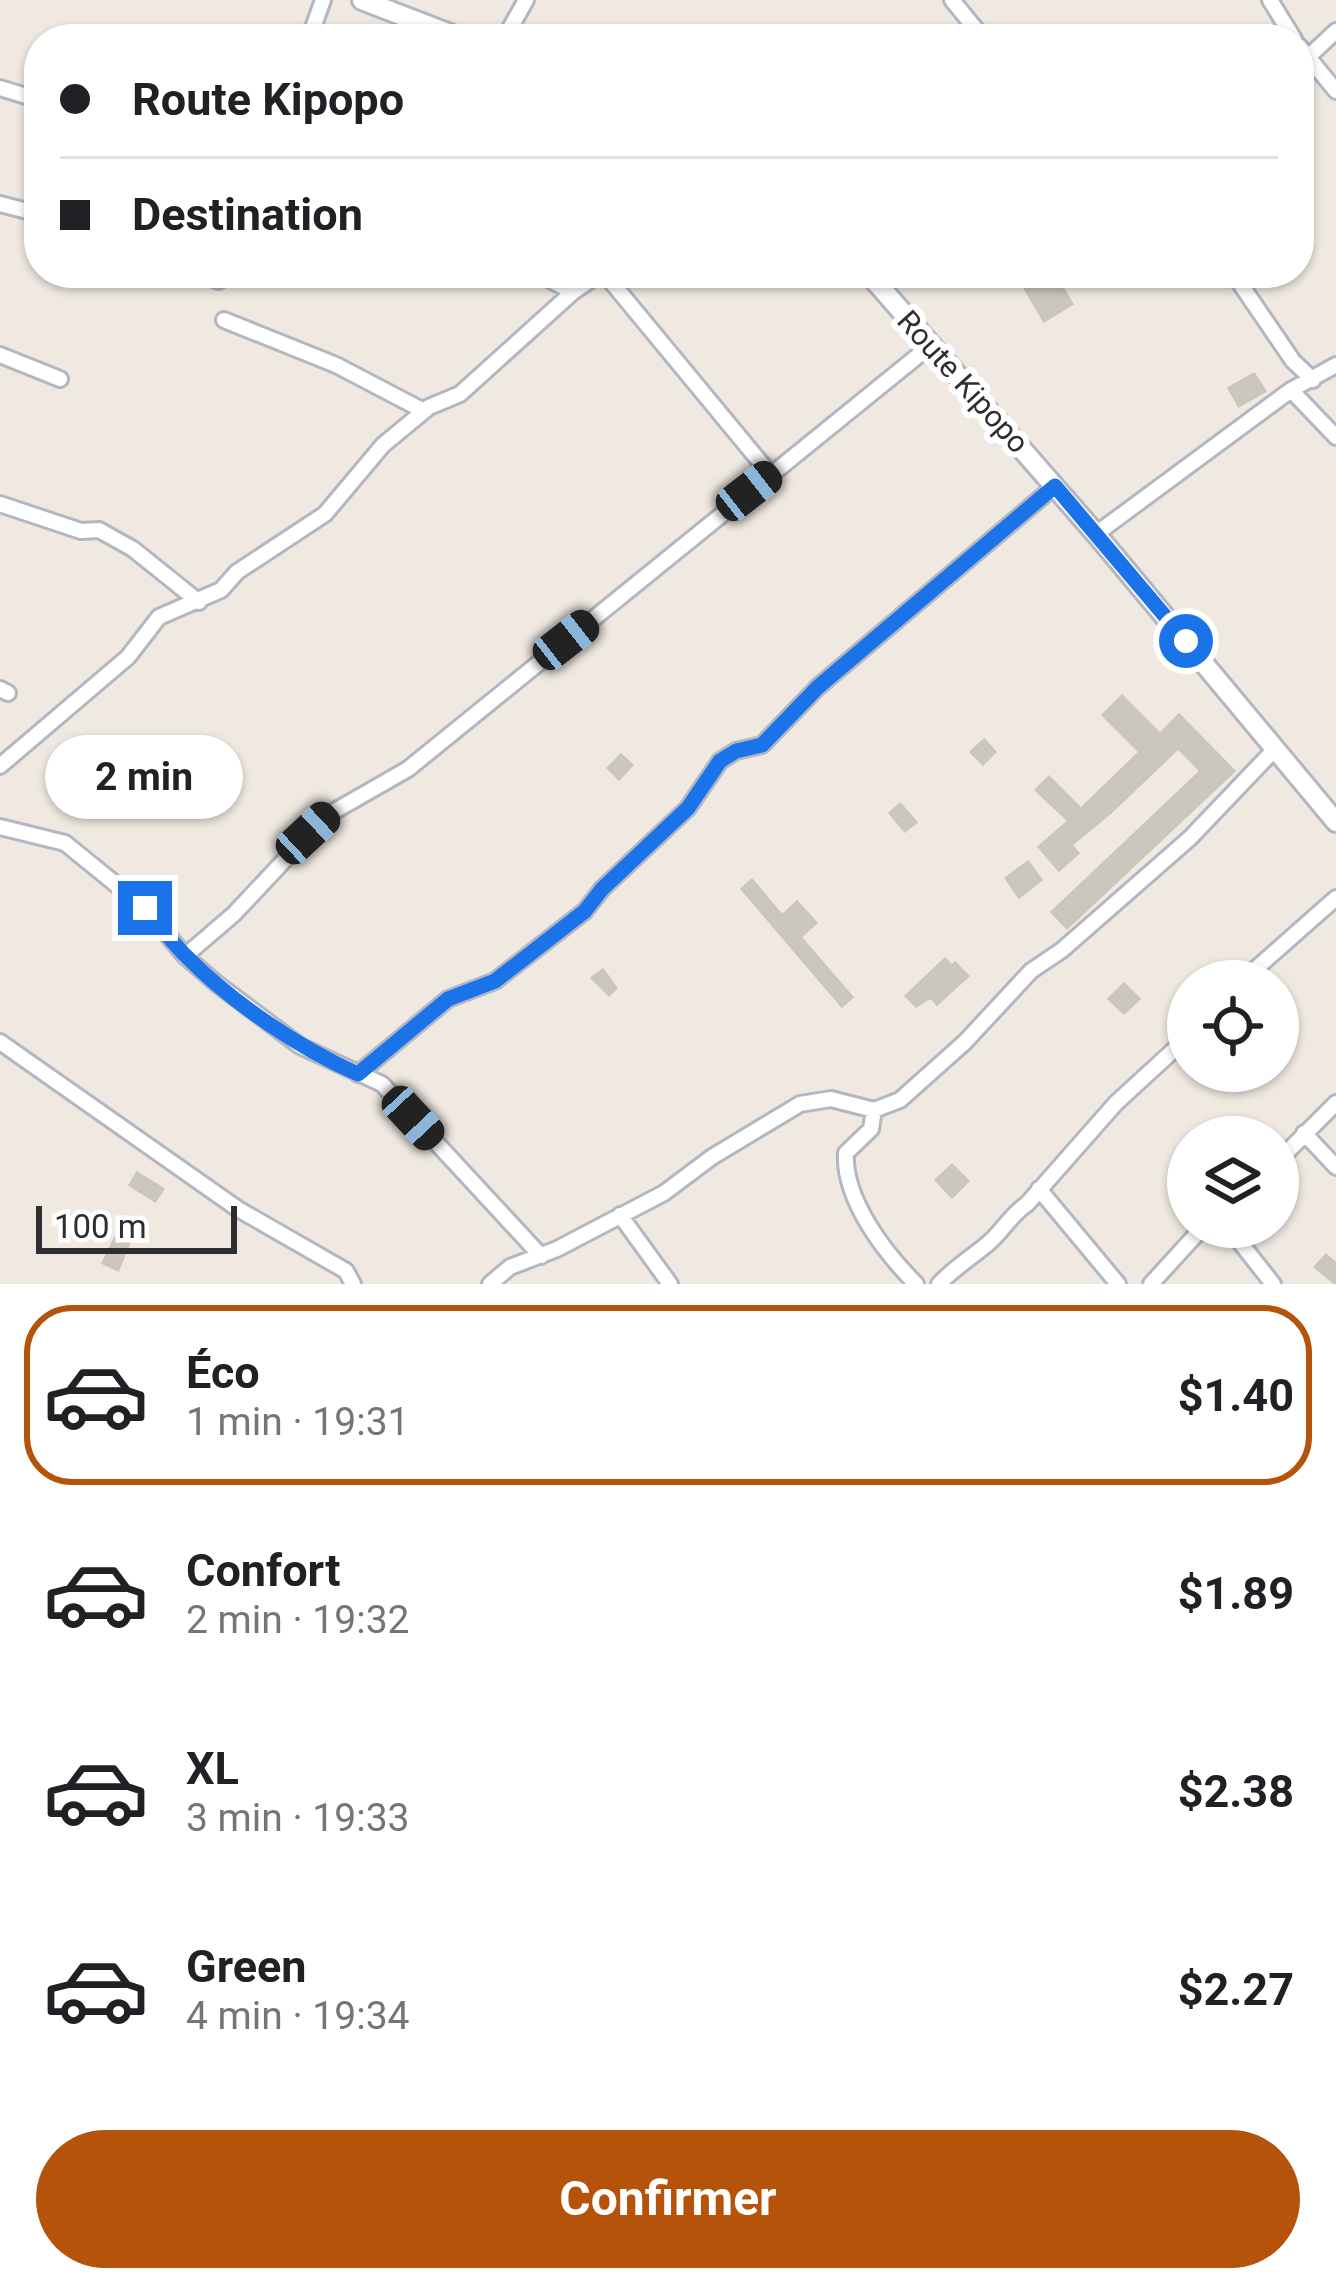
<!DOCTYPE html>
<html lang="fr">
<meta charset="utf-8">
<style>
body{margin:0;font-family:Roboto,sans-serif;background:#f6f6f6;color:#202124;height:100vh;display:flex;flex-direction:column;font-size:45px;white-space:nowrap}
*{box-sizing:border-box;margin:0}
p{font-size:39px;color:#757577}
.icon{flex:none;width:66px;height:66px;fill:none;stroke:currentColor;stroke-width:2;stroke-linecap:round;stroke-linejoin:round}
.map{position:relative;height:1284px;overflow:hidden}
.details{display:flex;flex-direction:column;background:#fff;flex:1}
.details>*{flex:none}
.top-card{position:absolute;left:24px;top:24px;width:1290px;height:264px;border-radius:48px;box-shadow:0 3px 9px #0004;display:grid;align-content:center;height:264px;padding:0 36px;background:#fff}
.tools{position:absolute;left:1167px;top:960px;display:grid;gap:24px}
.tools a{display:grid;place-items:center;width:132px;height:132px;border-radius:50%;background:#fff;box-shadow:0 3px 9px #0004;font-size:60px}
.scale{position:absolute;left:36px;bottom:30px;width:201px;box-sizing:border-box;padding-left:12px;border:6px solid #2e2e2e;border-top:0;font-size:33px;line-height:42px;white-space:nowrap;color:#2e2e2e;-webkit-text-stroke:9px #fff;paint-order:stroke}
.end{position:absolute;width:54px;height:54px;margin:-27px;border:15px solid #1a73e8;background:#fff;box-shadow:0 0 0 6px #fff}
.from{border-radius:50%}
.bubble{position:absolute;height:84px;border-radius:42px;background:#fff;box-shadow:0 3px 9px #0004;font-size:39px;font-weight:700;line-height:84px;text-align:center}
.car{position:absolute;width:36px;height:72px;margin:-36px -18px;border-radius:15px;box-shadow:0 0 9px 3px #0007;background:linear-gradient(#222 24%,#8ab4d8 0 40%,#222 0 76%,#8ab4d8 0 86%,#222 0)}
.top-card b{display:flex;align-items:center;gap:42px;height:114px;font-size:45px}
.top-card b+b{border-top:3px solid #e0e0e0}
.top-card i{width:30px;height:30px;background:#202124}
ul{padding:21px 0 0;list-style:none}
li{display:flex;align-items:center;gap:36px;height:180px;margin:0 24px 18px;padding:0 12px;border:6px solid transparent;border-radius:48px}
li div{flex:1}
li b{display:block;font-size:45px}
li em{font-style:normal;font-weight:700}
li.current{border-color:#b45309}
li>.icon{width:108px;height:108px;stroke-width:1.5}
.action{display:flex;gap:24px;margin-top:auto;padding:24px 36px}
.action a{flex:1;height:138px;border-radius:72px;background:#b45309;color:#fff;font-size:48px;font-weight:700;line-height:138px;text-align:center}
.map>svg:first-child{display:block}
.building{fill:#cbc7bf;stroke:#cbc5ba;stroke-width:3}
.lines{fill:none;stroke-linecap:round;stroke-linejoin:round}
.minor-casing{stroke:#b4b7c1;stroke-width:20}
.secondary-casing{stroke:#b4b7c1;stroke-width:24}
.minor{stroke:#fff;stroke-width:14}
.secondary{stroke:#fff;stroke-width:18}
.route{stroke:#1a73e8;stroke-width:15}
.labels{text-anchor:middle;stroke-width:12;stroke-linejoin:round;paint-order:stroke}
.street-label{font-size:30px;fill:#2e2e2e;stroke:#fff}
</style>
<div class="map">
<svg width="1336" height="1284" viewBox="0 0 1336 1284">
<rect width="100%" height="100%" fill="#efe9e1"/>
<path class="building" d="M1038,273H1054L1072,304L1044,321L1022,283Z
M1254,374L1265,391L1239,406L1229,388Z
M1122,696L1160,734L1179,715L1234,771L1067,928L1052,912L1201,771L1178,748L1110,813L1071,845L1078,853L1059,870L1039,847L1069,821L1036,790L1049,777L1081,809L1140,752L1103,715Z
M984,740L995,752L983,764L971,752Z
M621,755L632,765L619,779L608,768Z
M900,804L916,822L905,831L890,813Z
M1028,862L1041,880L1019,897L1006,878Z
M752,880L782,916L797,902L816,923L800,937L852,997L842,1006L742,889Z
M945,959L952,966L955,963L968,976L937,1004L931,997L916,1006L906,996Z
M603,970L616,988L609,995L592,978Z
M1124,984L1139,999L1124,1013L1109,999Z
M952,1165L968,1181L952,1197L936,1180Z
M137,1173L163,1189L155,1201L130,1185Z
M115,1238L129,1243L118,1270L103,1263Z
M1326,1255L1336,1264V1284L1315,1267Z"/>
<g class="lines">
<defs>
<path id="minor" d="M952,0L984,39
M1270,0L1294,39
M309,39L323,0
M504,39L526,0
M1299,46L1336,91
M1307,58L1336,31
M0,88L39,100
M0,204L39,214
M201,273L219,281L221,273
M537,273L573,292
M604,273L770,474
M1233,273L1293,361L1313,380
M224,320L336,365L424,411
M0,355L60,379
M1291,390L1336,437
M0,504L81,531L99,530L133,549L199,602
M1096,534L1291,390L1336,365
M0,689L8,693
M0,766L128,657L159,617L221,590L237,572L325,514L383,445L429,407L460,394L573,292L601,273
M0,827L65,843L145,908L185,956L216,983L300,1046L382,1084L541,1256
M185,956L234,914L326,816L408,769L930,346
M1242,981L1336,898
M0,1042L238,1209L346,1271L353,1284
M358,1074L448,999L495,981L585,911L602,889L688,808L720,761L736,751L762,745L818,687L1055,486
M874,1110L871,1129L846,1153C843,1199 885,1253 916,1284
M1304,1133L1336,1167
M1278,1161L1336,1103
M1039,1189L1118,1284
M620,1215L670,1284
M1228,1227L1273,1284
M490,1284L510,1267L557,1249L664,1193L712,1157L800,1104L831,1099L874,1110L900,1100L965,1042L1031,971L1062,950L1190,838L1275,749
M939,1284C953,1269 969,1259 985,1246C1002,1233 1009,1216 1027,1204L1116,1103L1188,1037
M1151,1284L1203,1227"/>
<path id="secondary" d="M362,0L463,39
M868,273L1096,534L1336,822"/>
</defs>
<use href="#minor" class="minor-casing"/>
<use href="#secondary" class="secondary-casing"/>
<use href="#minor" class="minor"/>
<use href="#secondary" class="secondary"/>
</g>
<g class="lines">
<path class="route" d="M145,908C159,924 172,943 188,958C234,1004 299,1048 358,1074L448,999L495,981L585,911L602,889L688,808L720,761L736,751L762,745L818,687L1055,486L1186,641"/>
</g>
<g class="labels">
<g class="street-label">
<text transform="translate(963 382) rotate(48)" y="10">Route Kipopo</text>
</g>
</g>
</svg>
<div class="tools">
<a><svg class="icon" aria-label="locate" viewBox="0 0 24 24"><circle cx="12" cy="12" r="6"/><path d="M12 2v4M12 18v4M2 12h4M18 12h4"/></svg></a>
<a><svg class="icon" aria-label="layers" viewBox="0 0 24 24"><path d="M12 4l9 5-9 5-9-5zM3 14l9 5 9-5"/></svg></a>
</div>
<div class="scale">100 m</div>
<i class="end from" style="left:1186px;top:641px"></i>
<i class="end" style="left:145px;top:908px"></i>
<div class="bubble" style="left:45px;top:735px;width:198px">2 min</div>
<i class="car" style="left:749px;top:491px;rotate:52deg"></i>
<i class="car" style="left:566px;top:640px;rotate:52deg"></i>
<i class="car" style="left:308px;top:833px;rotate:47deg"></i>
<i class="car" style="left:413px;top:1118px;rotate:137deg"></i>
<div class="top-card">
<b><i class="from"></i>Route Kipopo</b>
<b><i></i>Destination</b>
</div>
</div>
<section class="details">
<ul>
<li class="current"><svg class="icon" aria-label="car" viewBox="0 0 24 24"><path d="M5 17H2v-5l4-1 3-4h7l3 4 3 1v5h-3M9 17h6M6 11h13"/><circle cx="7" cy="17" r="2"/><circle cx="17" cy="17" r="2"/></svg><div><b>Éco</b><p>1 min · 19:31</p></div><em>$1.40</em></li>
<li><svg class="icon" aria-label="car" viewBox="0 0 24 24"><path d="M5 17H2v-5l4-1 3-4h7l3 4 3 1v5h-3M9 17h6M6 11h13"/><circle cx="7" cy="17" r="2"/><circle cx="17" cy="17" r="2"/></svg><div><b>Confort</b><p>2 min · 19:32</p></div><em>$1.89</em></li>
<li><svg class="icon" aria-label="car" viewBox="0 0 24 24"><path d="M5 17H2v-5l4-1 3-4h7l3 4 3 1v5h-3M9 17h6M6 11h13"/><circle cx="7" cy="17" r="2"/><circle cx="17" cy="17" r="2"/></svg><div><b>XL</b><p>3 min · 19:33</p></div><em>$2.38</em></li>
<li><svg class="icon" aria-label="car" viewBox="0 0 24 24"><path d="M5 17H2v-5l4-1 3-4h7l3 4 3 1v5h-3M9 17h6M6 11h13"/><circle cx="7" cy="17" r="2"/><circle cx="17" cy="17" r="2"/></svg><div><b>Green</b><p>4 min · 19:34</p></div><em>$2.27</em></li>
</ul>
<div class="action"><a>Confirmer</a></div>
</section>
